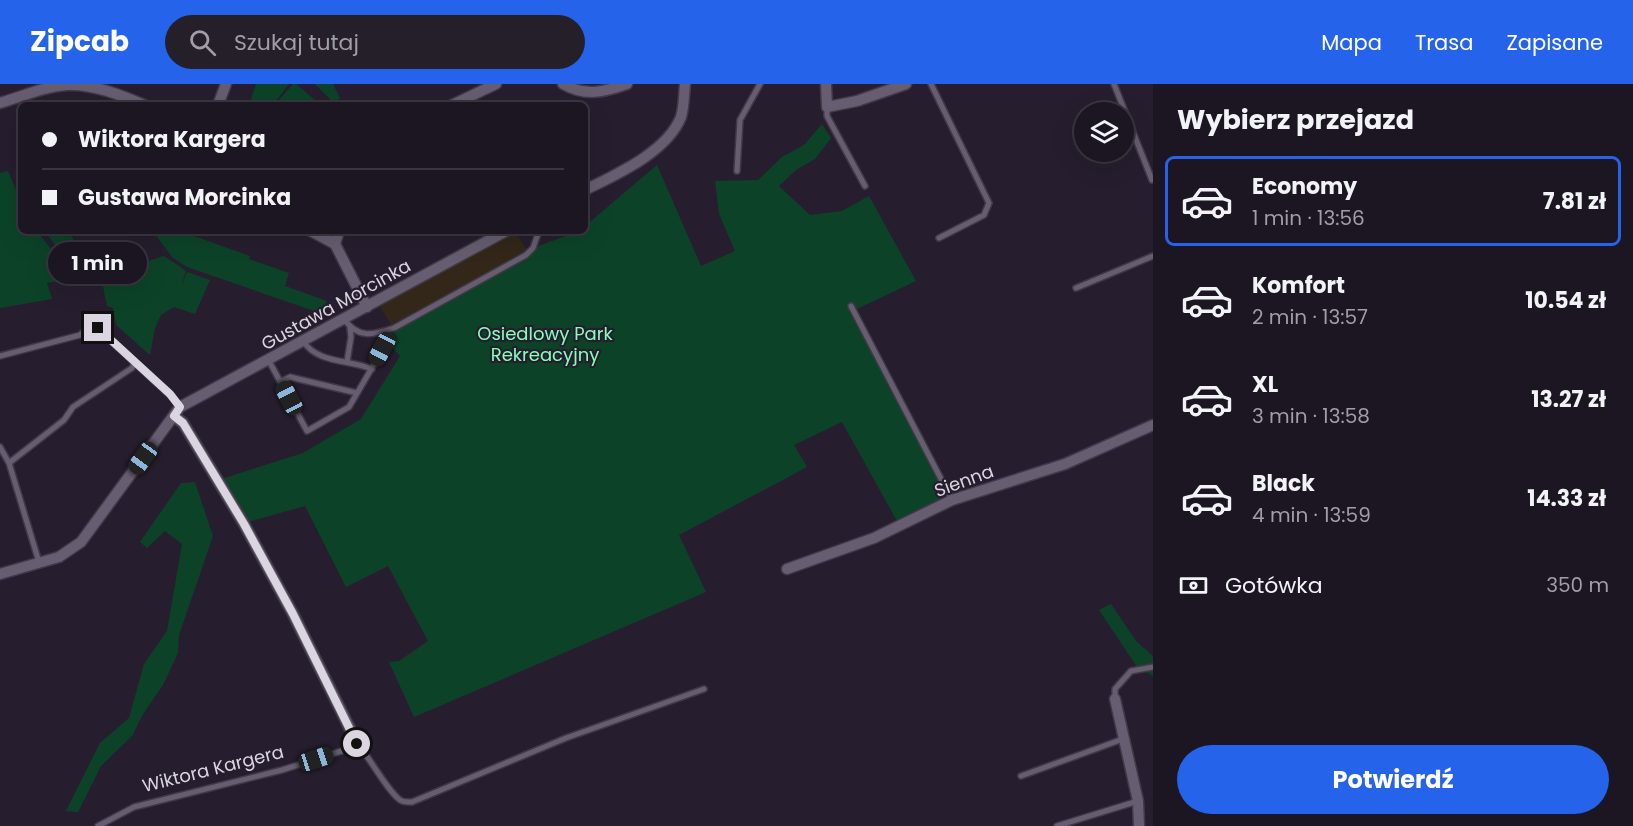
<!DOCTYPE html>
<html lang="pl">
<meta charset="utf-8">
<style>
body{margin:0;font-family:Poppins,sans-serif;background:#251f2a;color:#f1f3f6;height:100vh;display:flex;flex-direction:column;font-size:22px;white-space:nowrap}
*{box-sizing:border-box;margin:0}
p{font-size:20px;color:#a09fa5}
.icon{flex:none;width:33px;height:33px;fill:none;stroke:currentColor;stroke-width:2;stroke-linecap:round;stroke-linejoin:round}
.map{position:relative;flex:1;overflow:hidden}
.panel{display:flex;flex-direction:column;background:#1c1622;width:480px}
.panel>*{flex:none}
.top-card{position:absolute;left:18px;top:18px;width:570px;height:132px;border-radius:9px;box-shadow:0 6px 24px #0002,0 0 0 2px #3a3540;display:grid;align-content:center;height:132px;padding:0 24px;background:#1c1622}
.tools{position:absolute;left:1074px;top:18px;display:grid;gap:12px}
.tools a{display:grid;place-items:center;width:60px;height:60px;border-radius:50%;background:#1c1622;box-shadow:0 6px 24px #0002,0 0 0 2px #3a3540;font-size:30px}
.end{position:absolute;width:27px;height:27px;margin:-14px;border:8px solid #dad5e0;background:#111;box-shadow:0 0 0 3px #111}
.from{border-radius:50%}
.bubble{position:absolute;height:42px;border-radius:21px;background:#1c1622;box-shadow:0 6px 24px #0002,0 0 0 2px #3a3540;font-size:20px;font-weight:700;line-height:42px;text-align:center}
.car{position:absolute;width:18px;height:36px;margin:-18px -9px;border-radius:8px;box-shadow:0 0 4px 2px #0007;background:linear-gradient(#222 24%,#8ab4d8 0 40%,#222 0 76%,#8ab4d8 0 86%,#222 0)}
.top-card b{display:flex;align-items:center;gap:21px;height:57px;font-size:22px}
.top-card b+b{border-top:2px solid #3a3540}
.top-card i{width:15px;height:15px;background:#f1f3f6}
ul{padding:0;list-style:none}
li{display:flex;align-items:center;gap:18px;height:90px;margin:0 12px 9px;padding:0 12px;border:3px solid transparent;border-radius:9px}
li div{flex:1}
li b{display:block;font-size:22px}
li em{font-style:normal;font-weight:700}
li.active{border-color:#2563eb}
li>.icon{width:54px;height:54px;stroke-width:1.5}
h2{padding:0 24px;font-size:27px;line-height:72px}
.pay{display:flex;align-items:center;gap:15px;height:66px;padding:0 24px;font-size:22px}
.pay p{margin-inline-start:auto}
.cta{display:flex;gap:12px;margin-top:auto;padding:12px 24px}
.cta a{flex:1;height:69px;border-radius:36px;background:#2563eb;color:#fff;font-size:24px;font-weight:700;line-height:69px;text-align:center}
header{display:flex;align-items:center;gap:36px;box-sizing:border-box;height:84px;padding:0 30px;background:#2563eb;color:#fff}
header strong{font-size:28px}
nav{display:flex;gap:33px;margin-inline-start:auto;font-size:21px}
.search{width:420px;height:54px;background:#251f2a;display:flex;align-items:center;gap:15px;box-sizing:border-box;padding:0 21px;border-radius:33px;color:#a09fa5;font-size:22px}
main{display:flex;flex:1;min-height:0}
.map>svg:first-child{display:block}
.industrial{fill:#322718}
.green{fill:#0c4328}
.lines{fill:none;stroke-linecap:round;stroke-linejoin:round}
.lane-casing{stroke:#403946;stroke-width:8}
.street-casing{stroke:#403946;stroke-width:13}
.lane{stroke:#665d70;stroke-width:5}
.street{stroke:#665d70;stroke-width:10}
.route{stroke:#dad5e0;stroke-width:8}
.labels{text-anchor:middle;stroke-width:4.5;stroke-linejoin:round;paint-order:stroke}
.street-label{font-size:18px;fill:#dad5e0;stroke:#261e2e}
.park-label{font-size:18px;fill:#85ffb9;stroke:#261e2e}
</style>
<header>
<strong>Zipcab</strong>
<div class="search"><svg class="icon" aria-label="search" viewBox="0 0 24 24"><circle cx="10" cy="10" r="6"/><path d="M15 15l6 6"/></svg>Szukaj tutaj</div>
<nav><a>Mapa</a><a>Trasa</a><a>Zapisane</a></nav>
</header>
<main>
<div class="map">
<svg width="1153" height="742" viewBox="0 0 1153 742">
<rect width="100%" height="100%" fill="#261e2e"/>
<path class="industrial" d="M515,148L528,167L392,242L379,221Z"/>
<path class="green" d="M256,0H289L276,17L280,21H254L250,18Z
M293,0H296L321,21H283L278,17Z
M315,0H333L340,14L334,19Z
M822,40L831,54L815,75L796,86L779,102L810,131L842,127L869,112L916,197L857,225L947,414L897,437L842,338L794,361L807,383L679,451L706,508L414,633L389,578L399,577L428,557L388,482L346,503L305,422L248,438L221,395L303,369L361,335L400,272L379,249L394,244L533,164L579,147H585V142L657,81L701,182L735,167L719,130L715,97L758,96L782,73L804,61Z
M8,87L21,118V147H37L55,170L54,180L59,197L47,199L52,215L0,224V89Z
M45,147H68L77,161L62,171Z
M159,147H180L250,172L249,175L289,189L285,202L327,217L320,229L187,183L173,174L157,153Z
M164,172L186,187L181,203L187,188L210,196L195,230L174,223L161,231L155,244L150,271L116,241L113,224L107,222L101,192Z
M195,398L213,452L179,551L178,569L163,601L143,630L132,652L101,682L78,728L66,727L100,659L129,634L144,580L167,547L182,460L165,447L147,464L140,458L181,399Z
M1111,520L1136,557L1153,572V592L1137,583L1099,526Z"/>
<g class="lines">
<defs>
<path id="lane" d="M931,0L989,119L984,131L939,154
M1114,0L1152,96
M827,23V32L865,102
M737,87L740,36L760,0
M1076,204L1153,172
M851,222L952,416
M344,235C358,255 373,251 394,244L526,171L533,164L539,147
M303,257C318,280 348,275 372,285
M0,272L80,251L88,244L98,245L170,311L180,323
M269,277L307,347L349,323L383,265
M347,278L351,253L350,244
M280,298L290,293L357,309
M0,363L9,379L39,478
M9,379L64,336L73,323L132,284L135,279
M1115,615V605L1131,587L1153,583
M1021,692L1123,655
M98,742L134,723L282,686L351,664L357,659C368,671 391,713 402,717C404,718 410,718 412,718L566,654L704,605
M1057,742L1138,717"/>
<path id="street" d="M563,0C585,13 604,8 627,0
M826,0L827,23L857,17L906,0
M0,19C21,13 45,2 68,1C93,0 121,11 144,21
M218,21L226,0
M452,21L496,0
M585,106C617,90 667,68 681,33C684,23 684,10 685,0
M311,147L335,160
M335,160L367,223
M335,160L339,147
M174,332L183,339L244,440L293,530L357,659
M787,485L874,454L952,416L1065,380L1153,341
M0,490L59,473L81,458L180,323L506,147
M1115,615L1138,717L1139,742"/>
</defs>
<use href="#lane" class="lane-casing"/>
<use href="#street" class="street-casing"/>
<use href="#lane" class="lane"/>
<use href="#street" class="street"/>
</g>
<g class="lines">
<path class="route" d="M98,244L170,310L180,323L174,332L183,339L244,440L293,530L357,660"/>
</g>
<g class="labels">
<g class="street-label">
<text transform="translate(336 221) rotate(-29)" y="6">Gustawa Morcinka</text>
<text transform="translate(964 397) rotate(-20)" y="6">Sienna</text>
<text transform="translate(213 685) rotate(-14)" y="6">Wiktora Kargera</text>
</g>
<g class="park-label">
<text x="545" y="256">Osiedlowy Park<tspan x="545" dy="21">Rekreacyjny</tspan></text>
</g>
</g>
</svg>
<div class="tools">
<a><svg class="icon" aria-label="layers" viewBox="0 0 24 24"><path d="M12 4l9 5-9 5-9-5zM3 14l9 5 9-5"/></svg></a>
</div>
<i class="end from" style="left:357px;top:660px"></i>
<i class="end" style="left:98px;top:244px"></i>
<div class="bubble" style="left:48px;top:158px;width:99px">1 min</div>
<i class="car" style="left:382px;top:265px;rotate:208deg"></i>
<i class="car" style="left:289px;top:314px;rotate:332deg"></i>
<i class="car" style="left:143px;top:374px;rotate:216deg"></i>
<i class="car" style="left:316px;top:675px;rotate:72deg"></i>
<div class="top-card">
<b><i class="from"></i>Wiktora Kargera</b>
<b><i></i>Gustawa Morcinka</b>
</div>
</div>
<section class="panel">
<h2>Wybierz przejazd</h2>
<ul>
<li class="active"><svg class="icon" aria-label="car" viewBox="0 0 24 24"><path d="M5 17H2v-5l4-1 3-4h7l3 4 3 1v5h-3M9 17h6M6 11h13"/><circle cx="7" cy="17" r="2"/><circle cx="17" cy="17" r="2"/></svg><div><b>Economy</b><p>1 min · 13:56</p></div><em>7.81 zł</em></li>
<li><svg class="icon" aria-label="car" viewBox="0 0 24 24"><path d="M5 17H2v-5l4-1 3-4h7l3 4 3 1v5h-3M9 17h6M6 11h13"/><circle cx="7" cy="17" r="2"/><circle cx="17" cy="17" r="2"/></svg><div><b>Komfort</b><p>2 min · 13:57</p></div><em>10.54 zł</em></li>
<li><svg class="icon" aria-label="car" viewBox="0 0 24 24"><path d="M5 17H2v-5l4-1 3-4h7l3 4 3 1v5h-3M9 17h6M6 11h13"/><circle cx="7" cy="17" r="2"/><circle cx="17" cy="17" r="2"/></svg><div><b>XL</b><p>3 min · 13:58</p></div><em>13.27 zł</em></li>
<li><svg class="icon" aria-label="car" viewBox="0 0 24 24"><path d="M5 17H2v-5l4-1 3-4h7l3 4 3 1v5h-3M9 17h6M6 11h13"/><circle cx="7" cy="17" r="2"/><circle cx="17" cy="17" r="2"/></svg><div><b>Black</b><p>4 min · 13:59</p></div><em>14.33 zł</em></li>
</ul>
<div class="pay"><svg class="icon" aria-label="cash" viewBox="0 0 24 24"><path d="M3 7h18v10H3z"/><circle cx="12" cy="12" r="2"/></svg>Gotówka<p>350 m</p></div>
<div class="cta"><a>Potwierdź</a></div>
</section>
</main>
